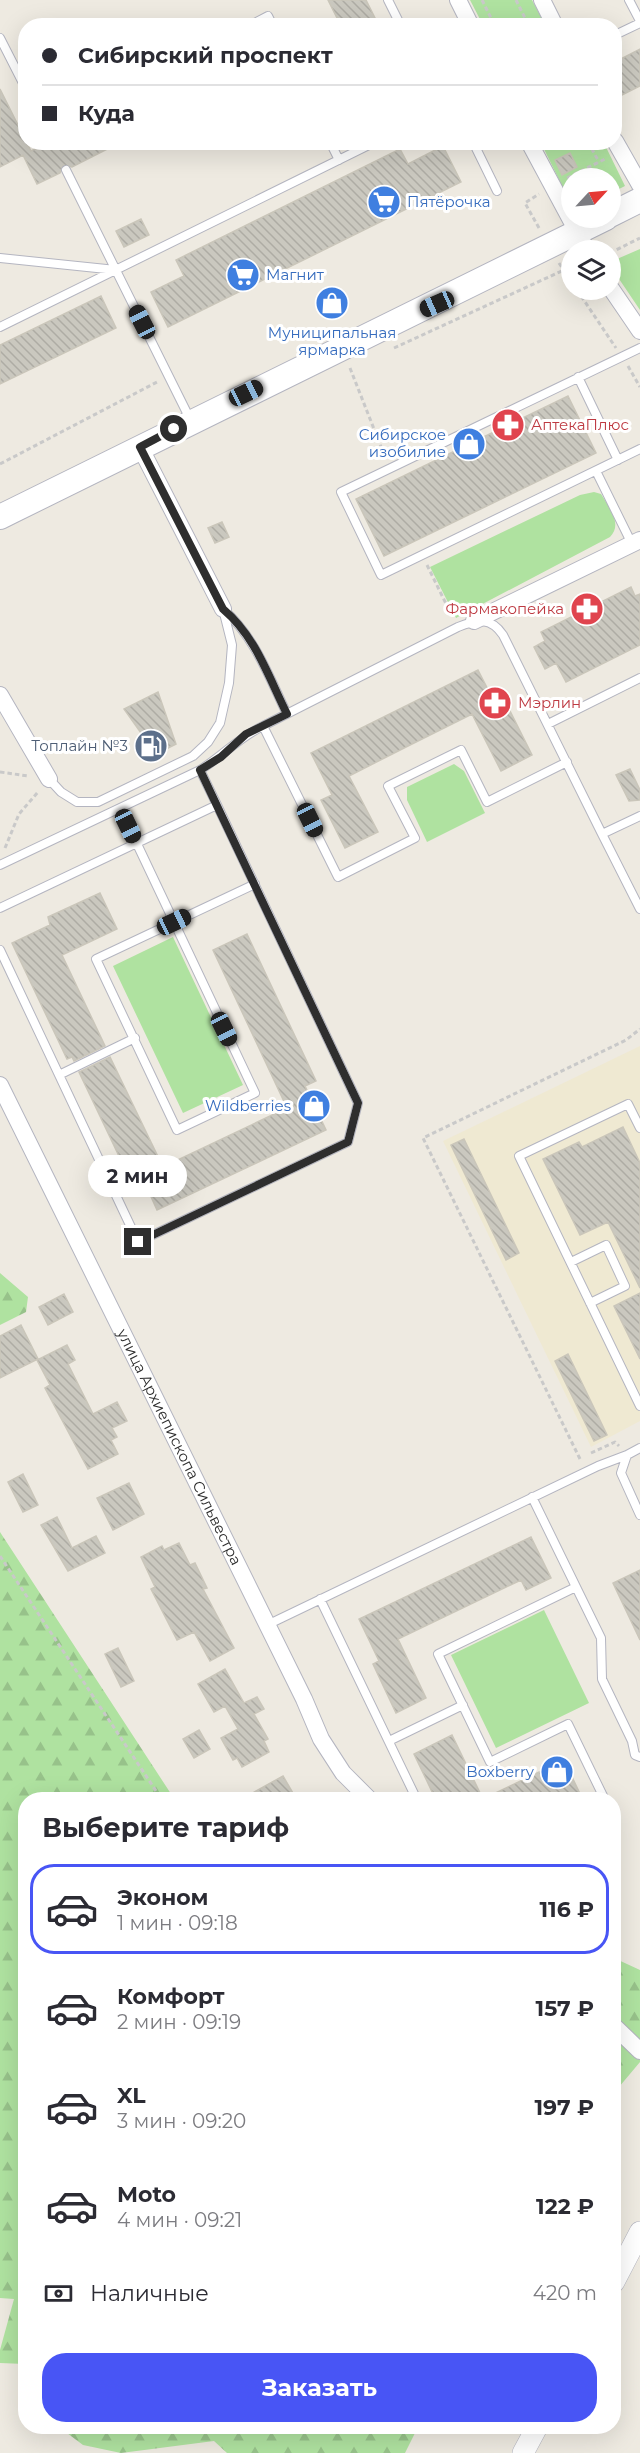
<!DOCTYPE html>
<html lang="ru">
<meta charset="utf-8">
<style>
body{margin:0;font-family:Montserrat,sans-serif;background:#f2f2f3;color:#2b2b33;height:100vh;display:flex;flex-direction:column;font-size:22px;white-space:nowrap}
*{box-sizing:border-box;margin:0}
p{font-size:20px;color:#7c7c81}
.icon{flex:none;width:33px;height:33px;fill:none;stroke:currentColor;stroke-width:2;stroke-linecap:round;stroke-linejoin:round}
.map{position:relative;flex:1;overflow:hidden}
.panel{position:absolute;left:18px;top:1792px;width:603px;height:642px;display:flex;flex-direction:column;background:#fff;border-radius:24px;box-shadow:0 6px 24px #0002}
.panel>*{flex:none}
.guide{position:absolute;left:18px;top:18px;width:604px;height:132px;border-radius:24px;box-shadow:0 6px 24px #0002;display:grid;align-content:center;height:132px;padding:0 24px;background:#fff}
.needle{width:39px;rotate:64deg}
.fabs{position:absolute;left:561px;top:168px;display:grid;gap:12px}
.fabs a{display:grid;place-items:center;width:60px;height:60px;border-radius:50%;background:#fff;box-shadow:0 6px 24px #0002;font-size:30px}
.end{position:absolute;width:27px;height:27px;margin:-14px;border:8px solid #2e2e2e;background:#fff;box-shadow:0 0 0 3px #fff}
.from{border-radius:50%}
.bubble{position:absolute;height:42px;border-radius:21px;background:#fff;box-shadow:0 6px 24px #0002;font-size:20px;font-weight:700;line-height:42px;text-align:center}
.car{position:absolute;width:18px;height:36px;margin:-18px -9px;border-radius:8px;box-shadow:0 0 4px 2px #0007;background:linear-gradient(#222 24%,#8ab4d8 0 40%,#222 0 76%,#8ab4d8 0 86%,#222 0)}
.guide b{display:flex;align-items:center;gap:21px;height:57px;font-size:22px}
.guide b+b{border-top:2px solid #e1e1e2}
.guide i{width:15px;height:15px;background:#2b2b33}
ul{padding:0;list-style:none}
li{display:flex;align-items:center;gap:18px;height:90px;margin:0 12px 9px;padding:0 12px;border:3px solid transparent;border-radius:24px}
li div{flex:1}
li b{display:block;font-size:22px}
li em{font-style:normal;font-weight:700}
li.current{border-color:#4855f5}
li>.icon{width:54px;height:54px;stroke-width:1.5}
h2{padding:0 24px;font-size:27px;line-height:72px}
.pay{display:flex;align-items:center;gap:15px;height:66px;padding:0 24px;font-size:22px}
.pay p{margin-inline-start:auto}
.cta{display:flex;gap:12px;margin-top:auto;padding:12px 24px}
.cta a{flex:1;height:69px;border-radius:24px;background:#4855f5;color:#fff;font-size:24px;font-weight:700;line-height:69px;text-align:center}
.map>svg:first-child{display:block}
.education{fill:#efe9d2}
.grass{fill:#afe2a0}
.forest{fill:url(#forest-firs)}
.building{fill:url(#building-back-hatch);stroke:#cac6ba;stroke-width:1.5}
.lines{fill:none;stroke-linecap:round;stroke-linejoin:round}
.service-casing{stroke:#b4b5c0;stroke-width:10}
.minor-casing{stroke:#b4b5c0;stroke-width:18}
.tertiary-casing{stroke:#b4b5c0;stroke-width:22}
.secondary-casing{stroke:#b4b5c0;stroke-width:26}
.path{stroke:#c9c9c9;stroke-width:3;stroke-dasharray:4.5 3;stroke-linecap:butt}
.service{stroke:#fff;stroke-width:8}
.minor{stroke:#fff;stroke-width:16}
.tertiary{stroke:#fff;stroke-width:21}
.secondary{stroke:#fff;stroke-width:24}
.route{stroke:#2e2e2e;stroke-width:8}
.labels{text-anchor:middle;stroke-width:6;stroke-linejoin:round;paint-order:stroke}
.shop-label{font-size:15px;fill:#366cbe;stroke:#fff;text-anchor:end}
.health-label{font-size:15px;fill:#be3a42;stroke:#fff;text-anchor:start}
.service-label{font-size:15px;fill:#4e5e75;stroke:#fff;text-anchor:end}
.street-label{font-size:15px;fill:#2e2e2e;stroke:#fff}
</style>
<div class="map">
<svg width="640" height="2453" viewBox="0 0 640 2453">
<defs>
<pattern id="forest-firs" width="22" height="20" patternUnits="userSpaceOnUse" patternTransform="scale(1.5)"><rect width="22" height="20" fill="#afe2a0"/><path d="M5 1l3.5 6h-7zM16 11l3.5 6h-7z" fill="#97c28a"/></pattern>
<pattern id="building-back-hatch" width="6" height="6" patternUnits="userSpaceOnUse" patternTransform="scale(1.5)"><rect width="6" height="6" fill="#cac8bf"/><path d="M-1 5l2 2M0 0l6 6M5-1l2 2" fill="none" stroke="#aeaca4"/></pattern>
</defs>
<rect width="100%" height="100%" fill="#eeeae1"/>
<path class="education" d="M640,1046V1421L591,1447L443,1141Z"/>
<path class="grass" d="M470,0H532L545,25H483Z
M541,143H604L625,186L611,193L610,178H572L571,204Z
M640,249V310L611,267L610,262Z
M594,492L601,494C609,507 623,524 610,537L456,618L430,567L580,495Z
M454,764L464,771L485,813L427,842L407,800V787Z
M173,937L243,1085L183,1113L113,966Z
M544,1610L589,1703L496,1748L451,1655Z"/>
<path class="forest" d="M0,1273L28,1297L26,1312L0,1325Z
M0,1532L175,1800H26L25,2364L0,2363V2350L14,2299L0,2298Z
M614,1958L640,1970V2062L614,2093Z
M59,2427H418L405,2453H227L214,2441L121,2453L83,2445Z"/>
<path class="building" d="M328,0H366L379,26H341Z
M640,49V86L622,95L615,81V62Z
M0,89L31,151L49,142H121L72,167L63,165L60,173L37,184L23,155L0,167Z
M443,146L461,182L168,327L151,292L184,276L176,260L400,149L408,164Z
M570,153L577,167L562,175L555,160Z
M141,219L149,235L124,247L116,231Z
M101,296L116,328L0,384V345Z
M568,396L596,453L384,556L356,499Z
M222,522L229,537L215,543L208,528Z
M631,587L635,596L640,594V645L566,682L556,663L545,669L534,647L545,641L541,632Z
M478,670L499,711L508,707L532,755L501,771L472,714L410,745L349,776L378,832L345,848L321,800L332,795L311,753Z
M158,692L176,744L156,754L124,709Z
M630,769L640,790V800L629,801L616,775Z
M100,893L117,929L62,955L105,1046L74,1061L72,1057L67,1059L12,943L50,925L48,917Z
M247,934L316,1081L305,1086L326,1130L157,1210L139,1170L128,1175L79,1072L110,1057L163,1167L287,1108L213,950Z
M623,1127L640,1163V1288L608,1222L580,1235L543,1159L579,1142L582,1147Z
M464,1139L519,1253L506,1260L451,1145Z
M640,1293V1359L614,1306Z
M64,1294L73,1312L48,1325L39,1307Z
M21,1325L38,1359L0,1378V1336Z
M67,1345L75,1360L68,1364L93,1414L117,1402L127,1421L112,1428L117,1437L111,1440L118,1454L88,1469L45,1388L50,1385L37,1360Z
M568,1354L607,1435L594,1441L555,1361Z
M23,1474L38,1505L23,1512L8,1482Z
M129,1483L144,1514L113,1530L97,1498Z
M57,1517L72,1548L96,1536L105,1553L68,1571L41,1525Z
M531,1537L551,1578L526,1590L521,1580L398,1639L426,1698L396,1713L373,1664L379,1661L359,1619Z
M179,1543L190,1565L195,1563L207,1588L203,1589L234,1648L210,1661L194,1632L177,1640L151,1589L155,1587L141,1557L162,1546L164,1550Z
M640,1570V1640L613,1583Z
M118,1648L134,1681L121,1687L105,1654Z
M225,1669L244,1703L257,1697L264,1709L254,1714L268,1739L264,1741L269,1752L242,1767L237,1758L233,1760L221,1738L238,1729L225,1706L214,1712L198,1684Z
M199,1730L210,1749L194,1758L183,1739Z
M452,1735L483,1799L564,1760L581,1796L573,1800H436L414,1754Z
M283,1776L297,1800H240Z"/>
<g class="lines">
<defs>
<path id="service" d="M388,0L401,26
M629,0L640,21
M249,26L268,16L273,26
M615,35L640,23
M0,38L26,89
M330,142L339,160
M473,142L497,191
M66,170L191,421
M0,258L116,270
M0,327L375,142
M640,348L341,492L381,575L640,449
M578,377L618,460
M596,471L632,544
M223,609C255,637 269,677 287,714
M548,724L640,678
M567,762L487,802L461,750L388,786L415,838L338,877L263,726L458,627C477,619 491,617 503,635L602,834
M200,770L217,805
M49,779L61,792L77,802H98L193,756L208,742L220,723L229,683L232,645L223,609
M120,808L255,1093L177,1130L96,959L255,884
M640,816L602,834L640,909
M0,865L200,770C223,756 239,737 263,726
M0,908L217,805L358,1103L348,1142L138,1242L0,950
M61,1074L135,1038
M640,1128L628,1104L519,1156L640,1406
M571,1262L606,1245L625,1286L590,1303
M640,1448L627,1455L621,1473L640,1515
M532,1497L601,1638L602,1679L632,1741L635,1755L640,1757
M576,1587L438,1654L490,1762L568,1724L605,1800
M320,1599L417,1800
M267,1625L598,1466L627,1455
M389,1741L463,1705"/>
<g id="minor">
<path d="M458,0L471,26"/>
<path d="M542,0L555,26"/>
<path d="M615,141L640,185"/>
<path d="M529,142L587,250"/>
<path d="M610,287L640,331"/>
<path d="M140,447L223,609"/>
<path d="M474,621L640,540"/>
<path d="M0,695L49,779"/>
<path id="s1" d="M0,1085L304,1699L321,1739L343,1773L370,1800"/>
<path d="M614,2026L640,2051"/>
</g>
<path id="tertiary" d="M614,2282L640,2232
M523,2453L537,2427"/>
<path id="secondary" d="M610,215L640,200
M0,517C202,417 405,319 606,218"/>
</defs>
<use href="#service" class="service-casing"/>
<use href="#minor" class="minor-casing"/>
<use href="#tertiary" class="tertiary-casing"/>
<use href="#secondary" class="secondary-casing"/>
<path class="path" d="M482,0L495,26
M516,0L529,26
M588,142L599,162
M567,178L607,158
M539,228L525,203L539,194
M610,253L640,238
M559,263L567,275L572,272
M567,275L572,282
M577,290L616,348
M394,348L564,270
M628,366L640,387
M350,368L385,457
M0,464L159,381
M427,565L452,616
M0,772L28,776
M5,848L19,814L38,792
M591,1453L615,1442L619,1446
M580,1459L423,1138L626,1040L640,1029
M0,1556L162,1800"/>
<use href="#service" class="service"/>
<use href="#minor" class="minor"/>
<use href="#tertiary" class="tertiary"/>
<use href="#secondary" class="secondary"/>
</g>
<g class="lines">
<path class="route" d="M138,1242L348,1142L358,1103L200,770L221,757L246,734L287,714C268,676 256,637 223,609L140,447L174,429"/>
</g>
<defs>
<symbol id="supermarket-disc" viewBox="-11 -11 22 22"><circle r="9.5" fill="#3f7fe0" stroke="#fff"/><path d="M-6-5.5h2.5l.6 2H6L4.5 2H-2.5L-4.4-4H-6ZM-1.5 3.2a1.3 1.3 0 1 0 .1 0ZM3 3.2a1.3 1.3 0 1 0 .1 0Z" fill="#fff"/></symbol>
<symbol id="shop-disc" viewBox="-11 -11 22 22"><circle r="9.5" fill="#3f7fe0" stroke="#fff"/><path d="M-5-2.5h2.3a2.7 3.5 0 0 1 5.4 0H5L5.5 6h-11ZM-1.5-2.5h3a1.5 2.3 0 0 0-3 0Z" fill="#fff"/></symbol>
<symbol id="pharmacy-disc" viewBox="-11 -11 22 22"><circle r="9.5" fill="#e0444e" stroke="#fff"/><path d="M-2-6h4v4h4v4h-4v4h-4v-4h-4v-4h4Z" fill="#fff"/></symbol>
<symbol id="fuel-disc" viewBox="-11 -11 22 22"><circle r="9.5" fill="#5c6f8a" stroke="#fff"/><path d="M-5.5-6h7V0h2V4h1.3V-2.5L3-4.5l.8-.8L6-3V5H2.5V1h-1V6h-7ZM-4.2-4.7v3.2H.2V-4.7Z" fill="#fff"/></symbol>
</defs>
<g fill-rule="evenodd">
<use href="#supermarket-disc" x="365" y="183" width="38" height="38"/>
<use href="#supermarket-disc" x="224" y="256" width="38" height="38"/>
<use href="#shop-disc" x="313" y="284" width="38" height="38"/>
<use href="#pharmacy-disc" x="489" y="406" width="38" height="38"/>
<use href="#shop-disc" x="450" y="425" width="38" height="38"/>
<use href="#pharmacy-disc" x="568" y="590" width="38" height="38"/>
<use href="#pharmacy-disc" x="476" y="684" width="38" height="38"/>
<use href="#fuel-disc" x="132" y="727" width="38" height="38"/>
<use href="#shop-disc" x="295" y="1087" width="38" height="38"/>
<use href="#shop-disc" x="538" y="1753" width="38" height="38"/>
</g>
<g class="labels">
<g class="shop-label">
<text x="407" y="207" text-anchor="start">Пятёрочка</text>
<text x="266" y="280" text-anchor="start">Магнит</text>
<text x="332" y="338" text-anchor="middle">Муниципальная<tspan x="332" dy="17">ярмарка</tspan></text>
<text x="446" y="440">Сибирское<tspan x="446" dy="17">изобилие</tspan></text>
<text x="291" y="1111">Wildberries</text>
<text x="534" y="1777">Boxberry</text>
</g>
<g class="health-label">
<text x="531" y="430">АптекаПлюс</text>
<text x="564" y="614" text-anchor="end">Фармакопейка</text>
<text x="518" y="708">Мэрлин</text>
</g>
<g class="service-label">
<text x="128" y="751">Топлайн №3</text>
</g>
<g class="street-label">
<text dy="5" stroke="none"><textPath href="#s1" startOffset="404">улица Архиепископа Сильвестра</textPath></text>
</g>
</g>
</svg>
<div class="fabs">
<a><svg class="needle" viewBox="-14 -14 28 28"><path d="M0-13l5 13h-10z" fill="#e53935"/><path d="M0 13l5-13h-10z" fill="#7c7c81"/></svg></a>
<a><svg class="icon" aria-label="layers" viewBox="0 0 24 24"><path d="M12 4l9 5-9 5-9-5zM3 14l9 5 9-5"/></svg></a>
</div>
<i class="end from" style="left:174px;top:429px"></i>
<i class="end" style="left:138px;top:1242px"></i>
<div class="bubble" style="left:88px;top:1155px;width:99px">2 мин</div>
<i class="car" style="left:437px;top:304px;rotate:246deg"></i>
<i class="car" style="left:142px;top:322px;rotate:333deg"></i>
<i class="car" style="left:246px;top:393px;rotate:64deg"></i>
<i class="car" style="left:310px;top:820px;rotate:154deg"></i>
<i class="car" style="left:128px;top:826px;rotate:154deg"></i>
<i class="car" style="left:174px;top:922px;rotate:65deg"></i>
<i class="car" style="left:224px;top:1029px;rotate:154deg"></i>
<div class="guide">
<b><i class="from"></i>Сибирский проспект</b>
<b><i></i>Куда</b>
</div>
<section class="panel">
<h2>Выберите тариф</h2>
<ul>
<li class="current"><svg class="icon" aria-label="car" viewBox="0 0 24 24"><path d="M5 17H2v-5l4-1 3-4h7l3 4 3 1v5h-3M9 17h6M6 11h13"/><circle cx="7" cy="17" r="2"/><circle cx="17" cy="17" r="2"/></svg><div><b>Эконом</b><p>1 мин · 09:18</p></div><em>116 ₽</em></li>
<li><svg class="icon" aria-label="car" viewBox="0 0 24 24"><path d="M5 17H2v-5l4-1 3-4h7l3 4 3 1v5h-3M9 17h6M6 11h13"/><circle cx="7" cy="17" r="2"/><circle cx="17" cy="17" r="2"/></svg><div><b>Комфорт</b><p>2 мин · 09:19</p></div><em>157 ₽</em></li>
<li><svg class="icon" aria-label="car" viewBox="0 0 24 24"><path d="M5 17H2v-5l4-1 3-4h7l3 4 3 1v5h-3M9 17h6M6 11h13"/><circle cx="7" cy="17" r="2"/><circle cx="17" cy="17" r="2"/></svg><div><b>XL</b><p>3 мин · 09:20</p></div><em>197 ₽</em></li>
<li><svg class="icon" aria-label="car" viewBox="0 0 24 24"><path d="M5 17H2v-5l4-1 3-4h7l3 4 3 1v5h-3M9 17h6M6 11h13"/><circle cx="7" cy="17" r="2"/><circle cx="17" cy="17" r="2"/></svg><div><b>Moto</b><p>4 мин · 09:21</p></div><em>122 ₽</em></li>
</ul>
<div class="pay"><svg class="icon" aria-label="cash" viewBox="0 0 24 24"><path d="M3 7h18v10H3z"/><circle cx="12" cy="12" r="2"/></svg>Наличные<p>420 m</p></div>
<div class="cta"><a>Заказать</a></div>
</section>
</div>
